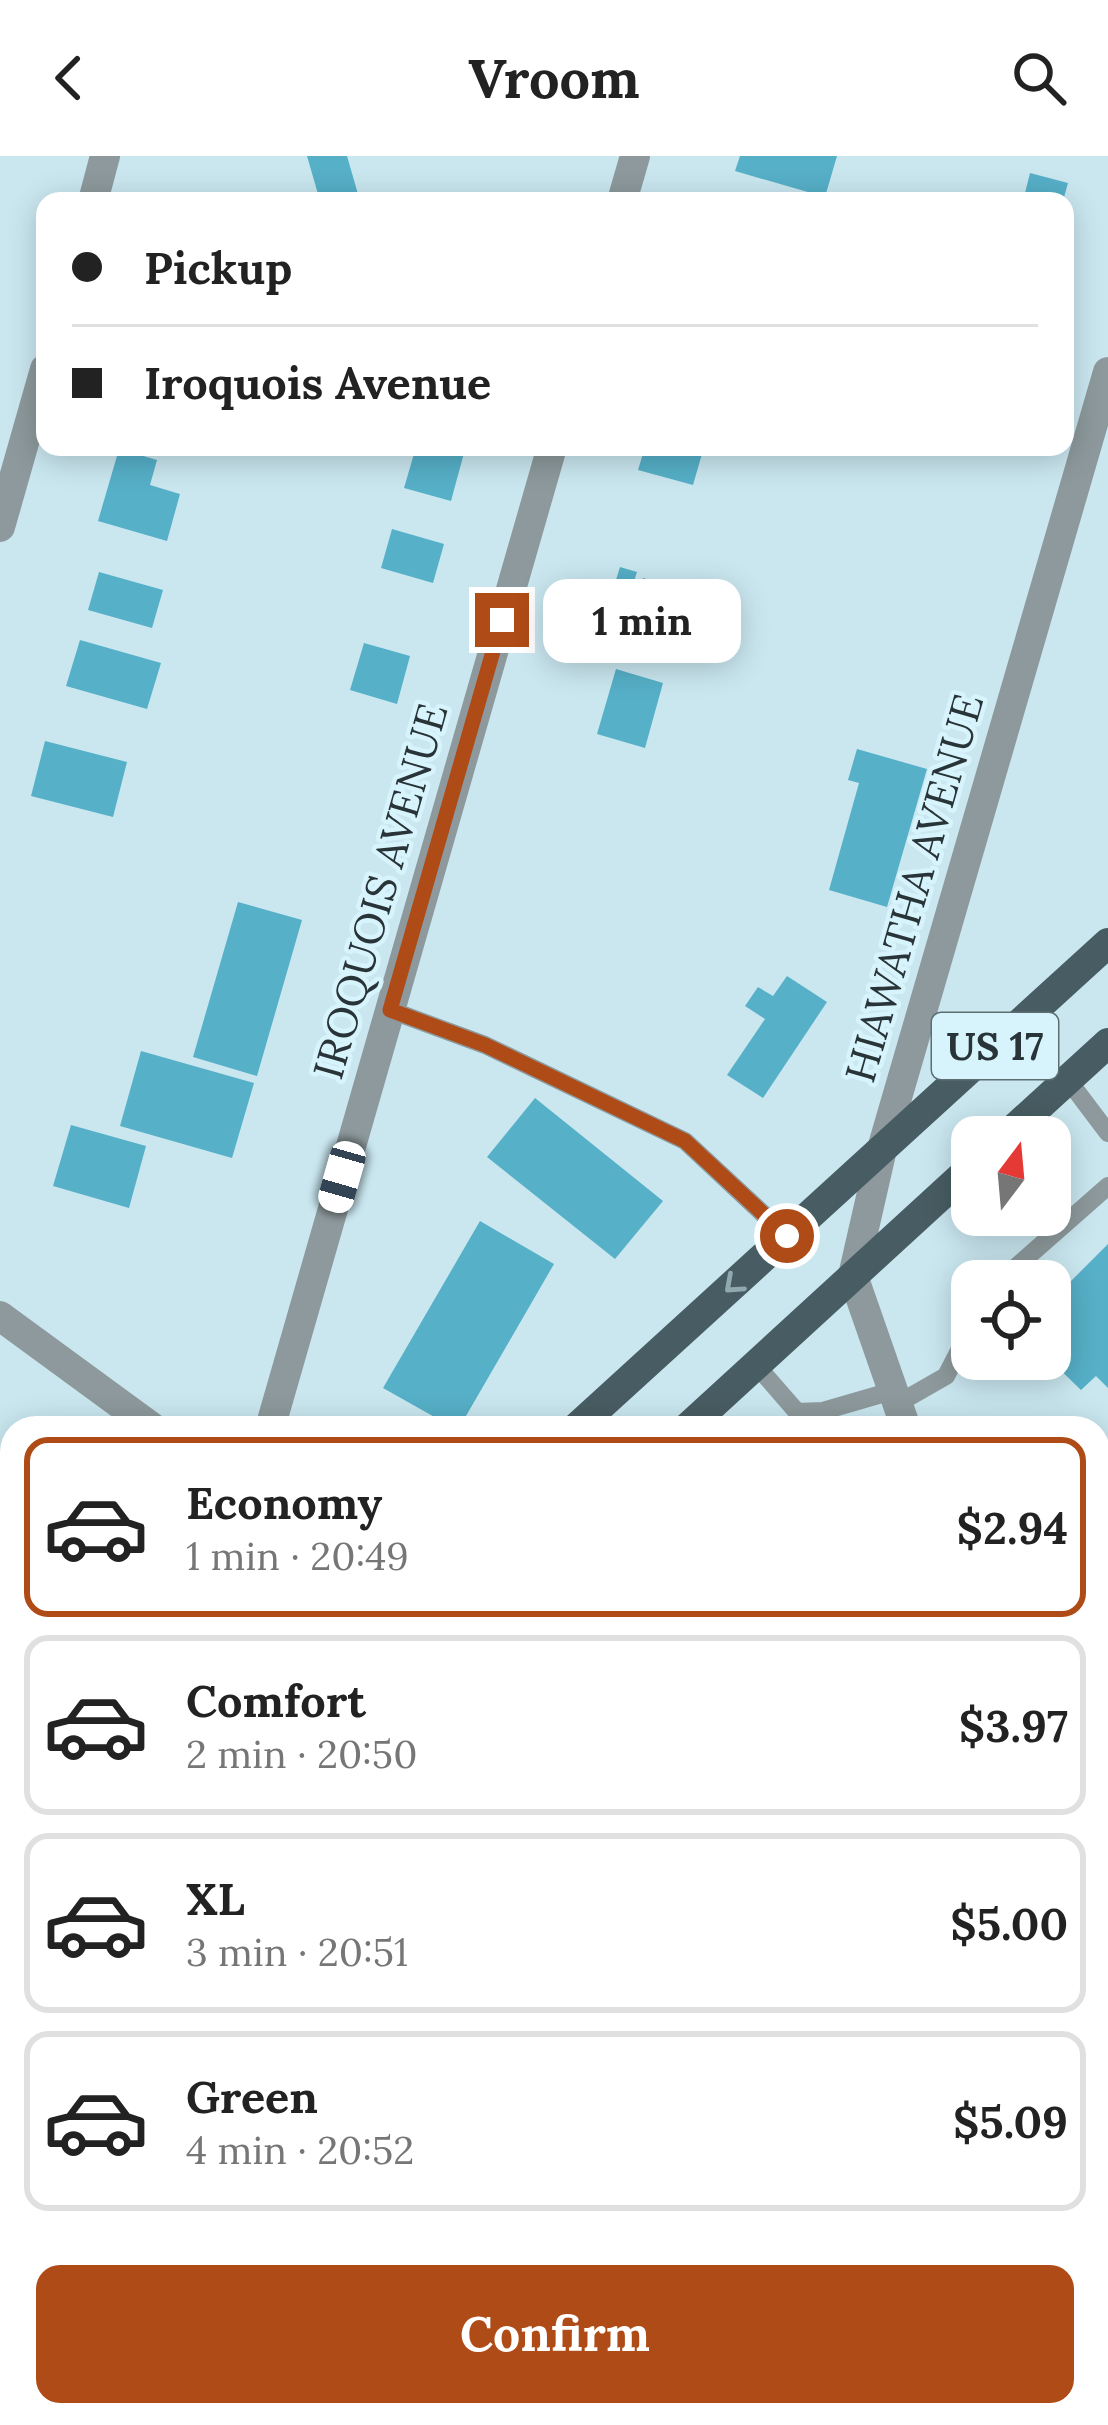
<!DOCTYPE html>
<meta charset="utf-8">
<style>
body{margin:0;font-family:Lora,serif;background:#f2f2f2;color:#222;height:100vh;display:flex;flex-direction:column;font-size:45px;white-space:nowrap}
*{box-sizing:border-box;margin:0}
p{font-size:39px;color:#767676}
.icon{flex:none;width:66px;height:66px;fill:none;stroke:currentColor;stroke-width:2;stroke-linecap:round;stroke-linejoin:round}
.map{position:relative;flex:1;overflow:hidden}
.sheet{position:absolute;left:0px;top:1260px;width:1110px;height:1011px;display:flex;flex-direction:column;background:#fff;border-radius:36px 36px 0 0;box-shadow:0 6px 30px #0003}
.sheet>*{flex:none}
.banner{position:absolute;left:36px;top:36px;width:1038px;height:264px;border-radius:24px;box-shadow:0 6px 30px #0003;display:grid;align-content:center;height:264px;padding:0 36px;background:#fff}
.needle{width:78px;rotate:16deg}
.controls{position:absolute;left:951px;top:960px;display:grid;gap:24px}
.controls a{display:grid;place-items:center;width:120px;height:120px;border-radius:24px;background:#fff;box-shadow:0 6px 30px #0003;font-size:60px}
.end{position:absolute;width:54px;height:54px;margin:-27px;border:15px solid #af4b16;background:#fff;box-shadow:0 0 0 6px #fff}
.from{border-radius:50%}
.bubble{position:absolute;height:84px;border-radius:24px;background:#fff;box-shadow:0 6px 30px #0003;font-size:39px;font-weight:700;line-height:84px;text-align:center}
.car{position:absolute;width:36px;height:72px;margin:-36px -18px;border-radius:15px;box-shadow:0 0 9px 3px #0007;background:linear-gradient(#fff 24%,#345 0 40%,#fff 0 76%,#345 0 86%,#fff 0)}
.banner b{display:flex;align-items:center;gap:42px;height:114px;font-size:45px}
.banner b+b{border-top:3px solid #e0e0e0}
.banner i{width:30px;height:30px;background:#222}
ul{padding:21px 0 0;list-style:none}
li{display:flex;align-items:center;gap:36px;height:180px;margin:0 24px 18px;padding:0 12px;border:6px solid #e0e0e0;border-radius:24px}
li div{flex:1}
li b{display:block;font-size:45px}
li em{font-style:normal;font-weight:700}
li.selected{border-color:#af4b16}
li>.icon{width:108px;height:108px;stroke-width:1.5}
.action{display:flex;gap:24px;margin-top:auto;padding:24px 36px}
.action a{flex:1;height:138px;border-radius:24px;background:#af4b16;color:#fff;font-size:48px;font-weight:700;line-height:138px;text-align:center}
header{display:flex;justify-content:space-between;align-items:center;height:156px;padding:0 36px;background:#fff;font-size:54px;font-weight:700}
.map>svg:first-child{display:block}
.building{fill:#56b0c8}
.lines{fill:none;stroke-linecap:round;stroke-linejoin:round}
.service{stroke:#8d999c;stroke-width:18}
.minor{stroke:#8d999c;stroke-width:30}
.tertiary{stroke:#8d999c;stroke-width:30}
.secondary{stroke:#65767b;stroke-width:30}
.primary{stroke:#485d63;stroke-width:30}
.oneway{stroke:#90a8b0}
.route{stroke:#af4b16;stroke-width:15}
.labels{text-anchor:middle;stroke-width:9;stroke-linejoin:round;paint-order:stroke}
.shield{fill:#d7f4fd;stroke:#5d6e73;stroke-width:3}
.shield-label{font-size:39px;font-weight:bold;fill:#293438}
.street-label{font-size:42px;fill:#293438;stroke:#d7f4fd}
</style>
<header><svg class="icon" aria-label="back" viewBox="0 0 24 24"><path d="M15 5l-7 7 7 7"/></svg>Vroom<svg class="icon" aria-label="search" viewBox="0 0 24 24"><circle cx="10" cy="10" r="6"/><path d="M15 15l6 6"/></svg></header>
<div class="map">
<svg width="1108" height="2269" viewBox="0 0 1108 2269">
<rect width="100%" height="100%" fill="#cae7f0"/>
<path class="building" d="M307,0H347L360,45H320Z
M740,0H837L825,41L735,15Z
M1030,17L1068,27L1063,45H1023Z
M416,291H445L464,297L451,345L404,332Z
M645,291H704L693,329L638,314Z
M119,293L157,304L150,329L180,338L167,385L98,365Z
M392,373L444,388L433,427L381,412Z
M620,411L637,416L627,448L610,443Z
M99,416L163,434L152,472L88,454Z
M643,422L691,436L673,500L625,486Z
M80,484L161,507L147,553L66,530Z
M364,487L410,500L397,548L350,534Z
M616,513L663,527L645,592L597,578Z
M45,585L127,606L113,661L31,640Z
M857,593L927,613L887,751L829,734L859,627L848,624Z
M238,746L302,764L257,920L193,901Z
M787,820L827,846L763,942L727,919L765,863L745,850L758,831L773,840Z
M141,895L254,927L232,1002L120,970Z
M535,942L663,1045L615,1103L487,1001Z
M71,969L146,990L129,1052L53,1030Z
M480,1065L554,1108L459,1272H454L383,1232Z
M1108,1088V1232L1096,1220L1081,1234L1050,1204V1146Z
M1108,1530V1636H1107L1098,1607V1533Z
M354,2259H573L570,2269H351Z
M805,2259L802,2269H755L723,2260Z
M816,2259H946L943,2269H813Z"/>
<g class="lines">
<path class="service" d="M390,854L485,889L685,985L787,1080
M1068,924L1108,977
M1000,1125L1108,1030
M756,1209L797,1256L823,1255
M897,1248L946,1220L972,1170
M831,1272L823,1255L892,1235
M0,2203L12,2206
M200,2259L236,2269
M295,2269L299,2259
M660,2269L662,2259"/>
<path class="minor" d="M93,45L105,0
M622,45L635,0
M0,371L45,213
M0,1160L153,1272
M270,1272L552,291
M906,1272L853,1120L882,993L1108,216
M1098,1825L1108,1854
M1098,2218L1108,2182
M1084,2269L1087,2259"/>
<path class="tertiary" d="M0,1686L12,1689"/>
<path class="secondary" d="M1098,1984L1108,1986"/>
<path class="primary" d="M1005,981L1108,887
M576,1272L1108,787
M687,1272L972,1011
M0,1799L12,1788
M0,1899L12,1888"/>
</g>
<defs><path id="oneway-chevron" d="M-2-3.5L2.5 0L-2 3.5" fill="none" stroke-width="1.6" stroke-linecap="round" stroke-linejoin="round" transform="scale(3)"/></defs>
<use class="oneway" href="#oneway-chevron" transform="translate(733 1129) rotate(138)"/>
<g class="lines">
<path class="route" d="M502,464L390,854L485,889L685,985L787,1080"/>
</g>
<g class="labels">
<rect class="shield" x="932" y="857" width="126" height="66" rx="9"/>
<g class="shield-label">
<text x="995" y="904">US 17</text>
</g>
<g class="street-label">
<text transform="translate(914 732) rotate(-74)" y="15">HIAWATHA AVENUE</text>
<text transform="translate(380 735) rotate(-74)" y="15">IROQUOIS AVENUE</text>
</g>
</g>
</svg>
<div class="controls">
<a><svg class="needle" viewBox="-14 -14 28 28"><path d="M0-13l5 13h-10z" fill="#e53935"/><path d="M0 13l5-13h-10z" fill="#767676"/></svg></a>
<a><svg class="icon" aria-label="locate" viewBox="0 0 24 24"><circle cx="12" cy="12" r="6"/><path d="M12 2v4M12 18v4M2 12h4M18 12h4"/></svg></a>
</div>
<i class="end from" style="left:787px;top:1080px"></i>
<i class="end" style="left:502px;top:464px"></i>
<div class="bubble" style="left:543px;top:423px;width:198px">1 min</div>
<i class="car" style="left:342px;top:1021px;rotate:196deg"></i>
<div class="banner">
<b><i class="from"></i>Pickup</b>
<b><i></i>Iroquois Avenue</b>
</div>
<section class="sheet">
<ul>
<li class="selected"><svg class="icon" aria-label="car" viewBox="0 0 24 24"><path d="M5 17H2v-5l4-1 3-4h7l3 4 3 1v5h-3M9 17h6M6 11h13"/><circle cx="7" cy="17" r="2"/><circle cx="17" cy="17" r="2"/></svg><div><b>Economy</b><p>1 min · 20:49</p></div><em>$2.94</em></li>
<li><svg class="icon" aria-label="car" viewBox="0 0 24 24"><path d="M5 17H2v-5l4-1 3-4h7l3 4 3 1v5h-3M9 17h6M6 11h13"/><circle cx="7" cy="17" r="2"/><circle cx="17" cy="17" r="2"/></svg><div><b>Comfort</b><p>2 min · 20:50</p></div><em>$3.97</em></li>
<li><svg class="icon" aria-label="car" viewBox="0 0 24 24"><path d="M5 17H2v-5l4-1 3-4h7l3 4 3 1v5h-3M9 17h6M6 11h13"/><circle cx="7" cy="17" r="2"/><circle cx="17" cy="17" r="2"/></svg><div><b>XL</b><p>3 min · 20:51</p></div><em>$5.00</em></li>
<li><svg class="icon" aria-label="car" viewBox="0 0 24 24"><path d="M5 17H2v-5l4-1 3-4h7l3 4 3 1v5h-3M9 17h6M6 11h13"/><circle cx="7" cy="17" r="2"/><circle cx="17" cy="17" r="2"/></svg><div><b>Green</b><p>4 min · 20:52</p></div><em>$5.09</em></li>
</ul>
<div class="action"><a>Confirm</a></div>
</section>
</div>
